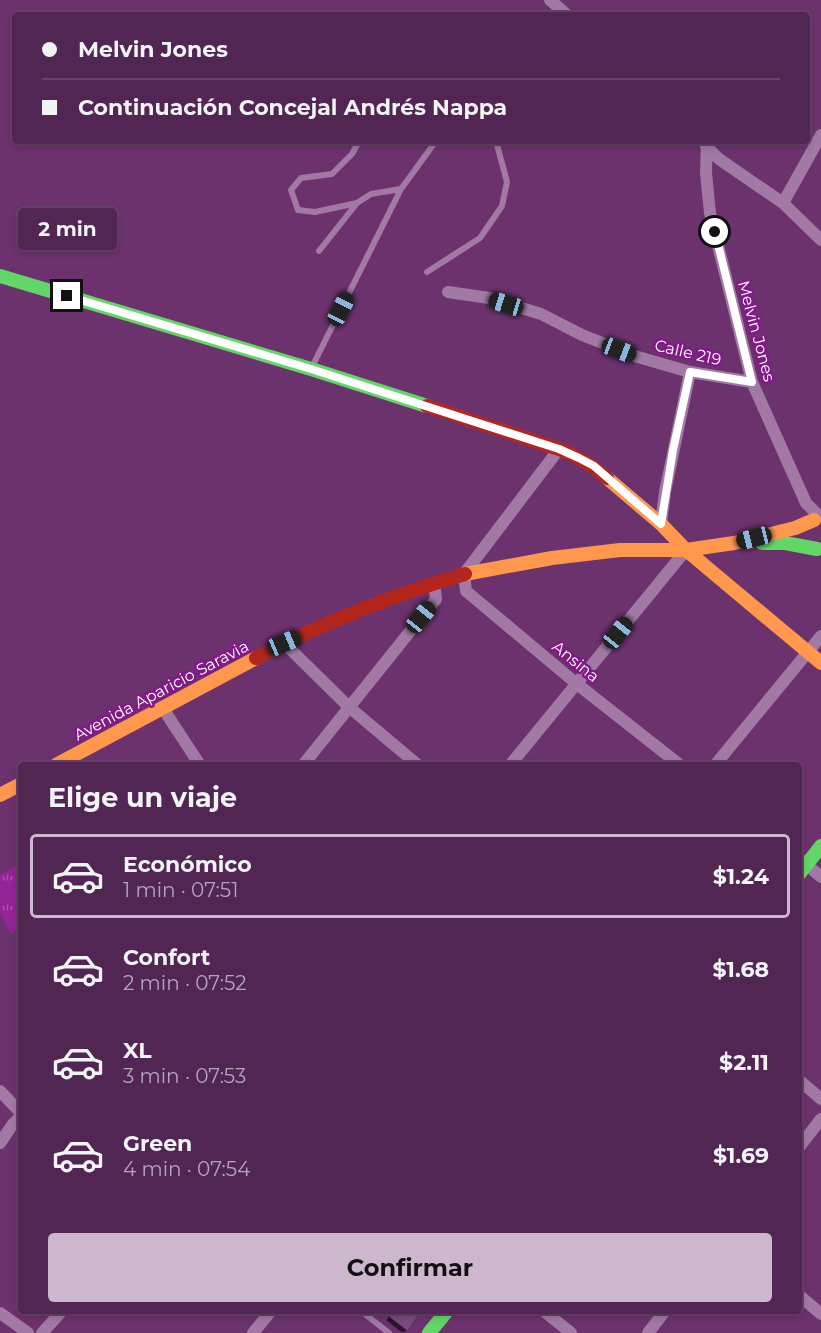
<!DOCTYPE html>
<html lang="es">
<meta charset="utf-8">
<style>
body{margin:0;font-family:Montserrat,sans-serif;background:#572e59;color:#f1f3f6;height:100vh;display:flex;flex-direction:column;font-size:22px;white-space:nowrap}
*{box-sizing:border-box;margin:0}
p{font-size:20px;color:#b4a5b8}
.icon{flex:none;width:33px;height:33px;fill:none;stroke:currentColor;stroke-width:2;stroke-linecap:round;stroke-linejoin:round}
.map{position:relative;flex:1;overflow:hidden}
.details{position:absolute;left:18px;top:762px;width:784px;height:552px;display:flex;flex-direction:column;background:#512652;border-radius:6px;box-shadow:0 3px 9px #0003,0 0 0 2px #674369}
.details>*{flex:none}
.banner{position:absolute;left:12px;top:12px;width:798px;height:132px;border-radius:6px;box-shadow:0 3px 9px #0003,0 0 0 2px #674369;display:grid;align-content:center;height:132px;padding:0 30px;background:#512652}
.end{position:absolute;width:27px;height:27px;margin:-14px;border:8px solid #fff;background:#111;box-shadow:0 0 0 3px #111}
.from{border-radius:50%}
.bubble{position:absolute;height:42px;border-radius:6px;background:#512652;box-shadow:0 3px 9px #0003,0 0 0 2px #674369;font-size:20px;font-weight:700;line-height:42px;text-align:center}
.car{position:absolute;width:18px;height:36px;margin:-18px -9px;border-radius:8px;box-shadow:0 0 4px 2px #0007;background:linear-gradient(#222 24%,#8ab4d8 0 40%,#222 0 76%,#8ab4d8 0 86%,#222 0)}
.banner b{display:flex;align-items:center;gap:21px;height:57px;font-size:22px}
.banner b+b{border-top:2px solid #674369}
.banner i{width:15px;height:15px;background:#f1f3f6}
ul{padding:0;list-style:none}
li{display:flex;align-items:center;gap:18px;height:84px;margin:0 12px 9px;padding:0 18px;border:3px solid transparent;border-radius:6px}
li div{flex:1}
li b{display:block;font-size:22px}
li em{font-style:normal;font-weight:700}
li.on{border-color:#ccb7cc}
li>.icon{width:54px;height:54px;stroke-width:1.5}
h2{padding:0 30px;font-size:27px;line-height:72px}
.button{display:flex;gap:12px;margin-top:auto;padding:12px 30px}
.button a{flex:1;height:69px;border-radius:6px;background:#ccb7cc;color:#111;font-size:24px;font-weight:700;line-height:69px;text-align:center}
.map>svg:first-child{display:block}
.park{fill:url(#park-tufts)}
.building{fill:#7b4c7d;filter:url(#shadow)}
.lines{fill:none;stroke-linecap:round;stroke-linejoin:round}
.lane{stroke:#a279a4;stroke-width:6}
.street{stroke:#a279a4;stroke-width:12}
.fast{stroke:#63d668;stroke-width:14}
.slow{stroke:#ff974d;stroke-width:14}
.jam{stroke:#b3261e;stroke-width:14}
.route{stroke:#fff;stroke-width:8}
.labels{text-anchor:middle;stroke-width:5;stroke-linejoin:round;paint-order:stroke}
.street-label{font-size:16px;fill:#fff;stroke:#831987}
</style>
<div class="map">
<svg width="821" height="1333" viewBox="0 0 821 1333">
<defs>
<pattern id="park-tufts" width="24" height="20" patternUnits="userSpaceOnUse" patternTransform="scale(1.5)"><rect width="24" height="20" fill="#942499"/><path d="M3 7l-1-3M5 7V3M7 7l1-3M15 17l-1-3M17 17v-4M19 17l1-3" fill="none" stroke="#a950ad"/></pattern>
<filter id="shadow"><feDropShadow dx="-3.5" dy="3.5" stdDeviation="0" flood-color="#0009"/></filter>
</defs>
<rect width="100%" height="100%" fill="#6c326e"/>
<path class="park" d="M21,863V927L11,934L0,913V875Z"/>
<path class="building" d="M394,1311H421L407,1330L390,1317Z"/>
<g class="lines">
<path class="lane" d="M357,203L315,212L298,210L291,190L301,178L332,174L352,154L359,141
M319,251L357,203L371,194L401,189
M427,272L480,238L502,206L507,182L496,141
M311,369L401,189L436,141
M361,1311L389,1333"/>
<path class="street" d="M550,0L567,15
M707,141L706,173L710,213L752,382L806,503L819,516
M706,146L719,159L783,203L821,240
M783,203L821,135
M448,292L489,298L541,314L582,335L638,357L690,372L752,382
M559,449L464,574L466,591L577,684L680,765
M661,524L665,492L690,372
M284,643L349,707L418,765
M162,707L200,765
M303,765L436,599L434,583
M510,765L686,550
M715,765L821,636
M800,859L821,877
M800,1081L821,1099
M0,1091L21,1113
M0,1143L13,1124L21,1116
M800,1146L821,1119
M800,1296L821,1314
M544,1311L571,1333
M0,1313L28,1333
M42,1333L62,1311
M253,1333L271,1311
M648,1333L665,1311"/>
<path class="fast" d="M0,276L311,369L427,406
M762,543H785L817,549
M800,873L821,846
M429,1333L447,1311"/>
<path class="slow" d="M607,478L661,524L686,550L821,663
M465,574L552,558L620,550H686L734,543L795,528L814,520
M56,765L256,658
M0,795L21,784"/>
<path class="jam" d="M427,406L559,449C578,456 592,465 607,478
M256,658C322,623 393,595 465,574"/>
</g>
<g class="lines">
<path class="route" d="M67,296L311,369L559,449L579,458L594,466L661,524L673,450L690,372L752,382L715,232"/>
</g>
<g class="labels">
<g class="street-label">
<text transform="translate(757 331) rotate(75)" y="6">Melvin Jones</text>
<text transform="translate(688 352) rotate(13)" y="6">Calle 219</text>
<text transform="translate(576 661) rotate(39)" y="6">Ansina</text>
<text transform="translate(161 690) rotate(-28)" y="6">Avenida Aparicio Saravia</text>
</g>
</g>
</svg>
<i class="end from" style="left:715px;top:232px"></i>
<i class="end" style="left:67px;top:296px"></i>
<div class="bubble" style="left:18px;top:208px;width:99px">2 min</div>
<i class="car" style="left:506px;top:304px;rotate:287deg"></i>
<i class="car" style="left:341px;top:309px;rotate:27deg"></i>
<i class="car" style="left:619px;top:350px;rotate:111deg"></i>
<i class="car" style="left:754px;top:538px;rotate:256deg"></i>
<i class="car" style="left:421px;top:617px;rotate:39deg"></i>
<i class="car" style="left:618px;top:633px;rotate:39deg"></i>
<i class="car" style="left:284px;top:643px;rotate:67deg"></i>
<div class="banner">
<b><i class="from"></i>Melvin Jones</b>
<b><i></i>Continuación Concejal Andrés Nappa</b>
</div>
<section class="details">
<h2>Elige un viaje</h2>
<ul>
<li class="on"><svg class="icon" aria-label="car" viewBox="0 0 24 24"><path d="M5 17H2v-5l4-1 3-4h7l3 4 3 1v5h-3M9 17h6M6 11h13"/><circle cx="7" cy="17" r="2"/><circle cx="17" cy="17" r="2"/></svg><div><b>Económico</b><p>1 min · 07:51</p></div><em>$1.24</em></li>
<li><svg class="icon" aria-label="car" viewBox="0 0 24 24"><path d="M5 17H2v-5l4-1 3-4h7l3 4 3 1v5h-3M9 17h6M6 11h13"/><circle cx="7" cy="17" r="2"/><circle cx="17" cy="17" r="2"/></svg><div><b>Confort</b><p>2 min · 07:52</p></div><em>$1.68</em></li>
<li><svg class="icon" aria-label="car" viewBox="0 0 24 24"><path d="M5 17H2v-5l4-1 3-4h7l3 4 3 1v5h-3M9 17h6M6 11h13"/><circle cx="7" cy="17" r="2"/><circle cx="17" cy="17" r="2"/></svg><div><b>XL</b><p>3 min · 07:53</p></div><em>$2.11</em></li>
<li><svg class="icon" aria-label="car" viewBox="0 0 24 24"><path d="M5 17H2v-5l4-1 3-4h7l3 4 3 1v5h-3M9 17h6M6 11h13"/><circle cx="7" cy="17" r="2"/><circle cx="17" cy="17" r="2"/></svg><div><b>Green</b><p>4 min · 07:54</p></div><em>$1.69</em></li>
</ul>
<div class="button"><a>Confirmar</a></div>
</section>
</div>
